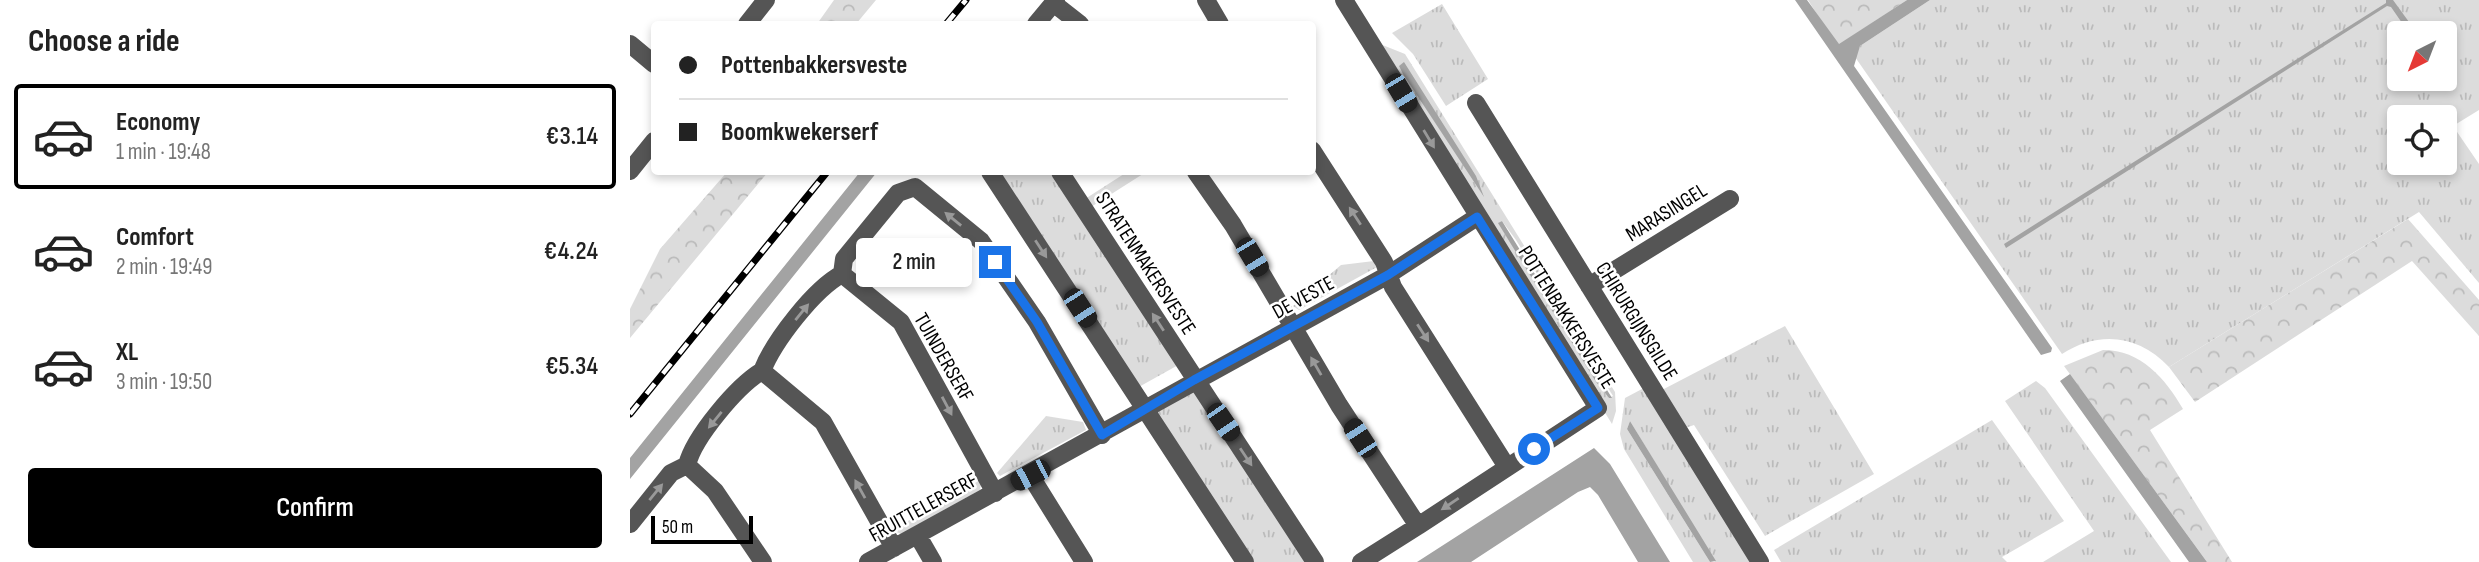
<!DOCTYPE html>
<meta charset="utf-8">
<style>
body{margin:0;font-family:"Sofia Sans Condensed",sans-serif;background:#f2f2f2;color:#222;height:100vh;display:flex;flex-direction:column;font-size:26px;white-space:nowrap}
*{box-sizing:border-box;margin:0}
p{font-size:23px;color:#767676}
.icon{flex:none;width:38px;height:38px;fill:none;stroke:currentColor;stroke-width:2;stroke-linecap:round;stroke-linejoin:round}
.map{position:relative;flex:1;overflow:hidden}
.side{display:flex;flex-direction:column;background:#fff;width:630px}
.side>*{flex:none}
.top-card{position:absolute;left:21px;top:21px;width:665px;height:154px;border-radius:7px;box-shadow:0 4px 10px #0003;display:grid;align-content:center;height:154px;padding:0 28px;background:#fff}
.needle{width:46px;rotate:222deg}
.controls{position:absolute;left:1757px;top:21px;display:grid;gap:14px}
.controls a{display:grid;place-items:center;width:70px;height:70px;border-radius:7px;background:#fff;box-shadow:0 4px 10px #0003;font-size:35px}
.scale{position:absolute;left:21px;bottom:18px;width:102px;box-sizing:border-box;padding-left:7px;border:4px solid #000;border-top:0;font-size:19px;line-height:24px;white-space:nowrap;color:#000;-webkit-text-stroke:5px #fff;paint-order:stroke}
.end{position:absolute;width:32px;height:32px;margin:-16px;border:9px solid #1a73e8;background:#fff;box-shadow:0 0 0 4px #fff}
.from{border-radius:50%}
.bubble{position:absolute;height:49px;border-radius:7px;background:#fff;box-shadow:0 4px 10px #0003;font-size:23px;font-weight:600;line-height:49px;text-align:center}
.car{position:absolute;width:21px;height:42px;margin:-21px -10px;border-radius:9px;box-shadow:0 0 5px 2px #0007;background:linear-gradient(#222 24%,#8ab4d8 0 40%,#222 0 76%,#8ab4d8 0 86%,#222 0)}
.top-card b{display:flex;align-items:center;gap:24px;height:66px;font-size:26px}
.top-card b+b{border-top:2px solid #e0e0e0}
.top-card i{width:18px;height:18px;background:#222}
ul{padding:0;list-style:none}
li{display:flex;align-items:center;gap:21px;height:105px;margin:0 14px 10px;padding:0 14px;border:4px solid transparent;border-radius:7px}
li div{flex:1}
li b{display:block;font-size:26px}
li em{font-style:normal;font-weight:600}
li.selected{border-color:#000}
li>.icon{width:63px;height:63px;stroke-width:1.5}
h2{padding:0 28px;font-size:32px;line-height:84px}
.cta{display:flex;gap:14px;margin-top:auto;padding:14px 28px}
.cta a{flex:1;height:80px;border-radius:7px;background:#000;color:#fff;font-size:28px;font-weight:600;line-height:80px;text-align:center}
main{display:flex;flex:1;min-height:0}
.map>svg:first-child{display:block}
.grass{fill:url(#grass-tufts);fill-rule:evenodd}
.forest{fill:url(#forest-crowns)}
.water{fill:#a3a3a3}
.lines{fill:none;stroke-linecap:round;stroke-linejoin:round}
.minor{stroke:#555;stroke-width:18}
.rail-casing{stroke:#000;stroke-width:7}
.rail{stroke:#fff;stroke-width:4.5;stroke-dasharray:13;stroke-linecap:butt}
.oneway{fill:#999}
.route{stroke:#1a73e8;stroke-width:9}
.labels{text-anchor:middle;stroke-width:5;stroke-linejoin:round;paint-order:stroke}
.street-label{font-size:21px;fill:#000;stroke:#fff}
</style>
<main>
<section class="side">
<h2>Choose a ride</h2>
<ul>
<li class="selected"><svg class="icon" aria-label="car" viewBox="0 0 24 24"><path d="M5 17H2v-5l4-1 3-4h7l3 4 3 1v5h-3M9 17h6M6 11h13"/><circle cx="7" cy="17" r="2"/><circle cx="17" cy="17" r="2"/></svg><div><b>Economy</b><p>1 min · 19:48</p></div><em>€3.14</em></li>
<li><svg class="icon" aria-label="car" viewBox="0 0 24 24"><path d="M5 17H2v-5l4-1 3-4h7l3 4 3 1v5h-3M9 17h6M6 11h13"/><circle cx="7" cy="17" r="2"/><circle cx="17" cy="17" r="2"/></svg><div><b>Comfort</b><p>2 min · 19:49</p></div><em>€4.24</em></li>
<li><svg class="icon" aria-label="car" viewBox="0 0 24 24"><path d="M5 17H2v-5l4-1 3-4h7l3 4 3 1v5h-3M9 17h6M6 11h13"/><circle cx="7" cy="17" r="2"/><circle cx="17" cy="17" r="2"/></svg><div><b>XL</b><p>3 min · 19:50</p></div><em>€5.34</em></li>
</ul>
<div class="cta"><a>Confirm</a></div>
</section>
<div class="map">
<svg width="1849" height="562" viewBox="0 0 1849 562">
<defs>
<pattern id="grass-tufts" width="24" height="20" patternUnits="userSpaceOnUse" patternTransform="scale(1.75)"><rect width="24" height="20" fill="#dcdcdc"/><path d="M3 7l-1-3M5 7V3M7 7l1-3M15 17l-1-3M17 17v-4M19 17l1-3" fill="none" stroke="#bbb"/></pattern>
<pattern id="forest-crowns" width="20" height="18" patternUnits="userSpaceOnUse" patternTransform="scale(1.75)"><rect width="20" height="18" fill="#dcdcdc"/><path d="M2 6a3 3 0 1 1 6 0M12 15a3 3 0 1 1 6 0" fill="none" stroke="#bbb"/></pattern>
</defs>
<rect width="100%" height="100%" fill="#fff"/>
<path class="grass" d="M1300,0H1849V110L1823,126L1849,164V283L1789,212L1539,367C1509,335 1469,330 1432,354L1225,57L1230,46ZM1769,33H1815V79H1769ZM1769,117H1815V163H1769Z
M812,4L858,79L816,106L783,54L762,33Z
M750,44L775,54L985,392L986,411L982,424L750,50ZM872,221L886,240L983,396L979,398L966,382L869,223Z
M367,172H424L550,364L507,388Z
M497,172H516L461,207L455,199Z
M744,261L747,267L669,310L663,306L711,265Z
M1155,326L1244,474L1135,536L1064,425L1055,428L1032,390Z
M1406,381L1415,388L1541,562H1413L1464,531L1375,401Z
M564,389L680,562H621L526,413Z
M1012,389H1015L1123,562H1085L1000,421L997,429L1080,562H1063L994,449L990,434L995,398Z
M416,416L453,422L456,430L370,476L367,473Z
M1362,420L1434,521L1372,557L1377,562H1151L1144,550Z
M352,479L350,490L271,534L262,530Z"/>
<path class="forest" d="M204,0H246L226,24H187Z
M1178,0H1277L1207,46Z
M97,172H138L0,338V309L30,249Z
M1778,219L1849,300V336L1782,261L1565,402L1539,367Z
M1473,350C1511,350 1535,378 1553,409L1520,430L1602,562H1577L1434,366Z"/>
<path class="water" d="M1165,0H1177L1209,44L1277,0H1300L1230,46L1224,66L1422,348L1421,352L1411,355Z
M1756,0H1763L1787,33H1779L1761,7L1757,6L1376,248L1374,244L1756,3Z
M774,62L846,176L854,197L773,74L769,66Z
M230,172H247L0,479V458Z
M872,221L982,398H979L966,382L868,223Z
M1440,374L1577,562H1559L1430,381Z
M1000,421L1086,561L1080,562L997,429Z
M964,448L980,464L1040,562H1008L968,495L960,487L948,492L841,562H787Z"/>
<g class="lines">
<path class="minor" d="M576,0L590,24
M423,3L450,24
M117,24L136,0
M406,24L426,0
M0,44L24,64
M846,103L1130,562
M682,150L754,262L763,287L877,467
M0,171L24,141
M360,172L615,562
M430,172L685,562
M566,172L603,225L709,405L788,526L968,408L714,0
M212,274L214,259L268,193L285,187L351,241L407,322L472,435
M959,286L1100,199
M132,371C107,386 64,437 57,465L85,491L133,562
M400,475L454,562
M0,524L41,473L57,465
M288,536L303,562
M264,548L193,422L132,371C144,341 184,289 212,274L271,322L365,493
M238,562L758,275L847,217
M731,562L788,526"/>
<defs>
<path id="rail" d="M316,24L336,0
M0,414L197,172"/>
</defs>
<use href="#rail" class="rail-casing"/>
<use href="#rail" class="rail"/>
</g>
<defs><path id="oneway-solid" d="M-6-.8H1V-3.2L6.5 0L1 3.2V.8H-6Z" transform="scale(1.75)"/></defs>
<g class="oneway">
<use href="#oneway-solid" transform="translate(799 139) rotate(59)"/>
<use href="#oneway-solid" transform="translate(725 216) rotate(-123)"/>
<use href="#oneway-solid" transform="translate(323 219) rotate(-141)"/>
<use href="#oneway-solid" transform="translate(411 249) rotate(57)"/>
<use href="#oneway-solid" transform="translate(172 312) rotate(-51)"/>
<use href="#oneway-solid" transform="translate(528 322) rotate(-123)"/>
<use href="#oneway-solid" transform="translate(793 333) rotate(57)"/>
<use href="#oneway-solid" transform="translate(686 366) rotate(-120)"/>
<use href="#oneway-solid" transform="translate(317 406) rotate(62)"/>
<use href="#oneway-solid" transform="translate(85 420) rotate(129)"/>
<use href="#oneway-solid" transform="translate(616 457) rotate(56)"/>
<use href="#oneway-solid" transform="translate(230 489) rotate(-119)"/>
<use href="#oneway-solid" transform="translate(26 492) rotate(-51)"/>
<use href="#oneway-solid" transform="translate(820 504) rotate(146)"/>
</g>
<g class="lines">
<path class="route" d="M365,262L407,322L472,435L564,380L758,275L847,217L968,408L904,449"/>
</g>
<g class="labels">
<g class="street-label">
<text transform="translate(1036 212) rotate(-32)" y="7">MARASINGEL</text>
<text transform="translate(516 263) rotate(57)" y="7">STRATENMAKERSVESTE</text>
<text transform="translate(673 297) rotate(-29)" y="7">DE VESTE</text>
<text transform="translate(937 317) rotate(58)" y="7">POTTENBAKKERSVESTE</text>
<text transform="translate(1007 321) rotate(58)" y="7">CHIRURGIJNSGILDE</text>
<text transform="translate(314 357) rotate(60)" y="7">TUINDERSERF</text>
<text transform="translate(293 507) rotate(-29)" y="7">FRUITTELERSERF</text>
</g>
</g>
</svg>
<div class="controls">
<a><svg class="needle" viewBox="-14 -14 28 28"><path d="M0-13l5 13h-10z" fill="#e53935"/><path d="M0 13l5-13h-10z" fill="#767676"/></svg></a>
<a><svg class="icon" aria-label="locate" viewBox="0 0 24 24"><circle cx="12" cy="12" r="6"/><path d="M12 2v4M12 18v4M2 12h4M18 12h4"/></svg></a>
</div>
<div class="scale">50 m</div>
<i class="end from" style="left:904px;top:449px"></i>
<i class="end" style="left:365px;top:262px"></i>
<div class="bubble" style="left:226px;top:238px;width:116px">2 min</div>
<i class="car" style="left:771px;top:93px;rotate:149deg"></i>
<i class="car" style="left:622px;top:257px;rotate:149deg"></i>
<i class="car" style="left:450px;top:308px;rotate:147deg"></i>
<i class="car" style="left:593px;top:422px;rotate:146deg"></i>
<i class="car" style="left:730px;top:438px;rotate:327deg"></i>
<i class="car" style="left:400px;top:475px;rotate:243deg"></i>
<div class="top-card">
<b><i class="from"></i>Pottenbakkersveste</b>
<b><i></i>Boomkwekerserf</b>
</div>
</div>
</main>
